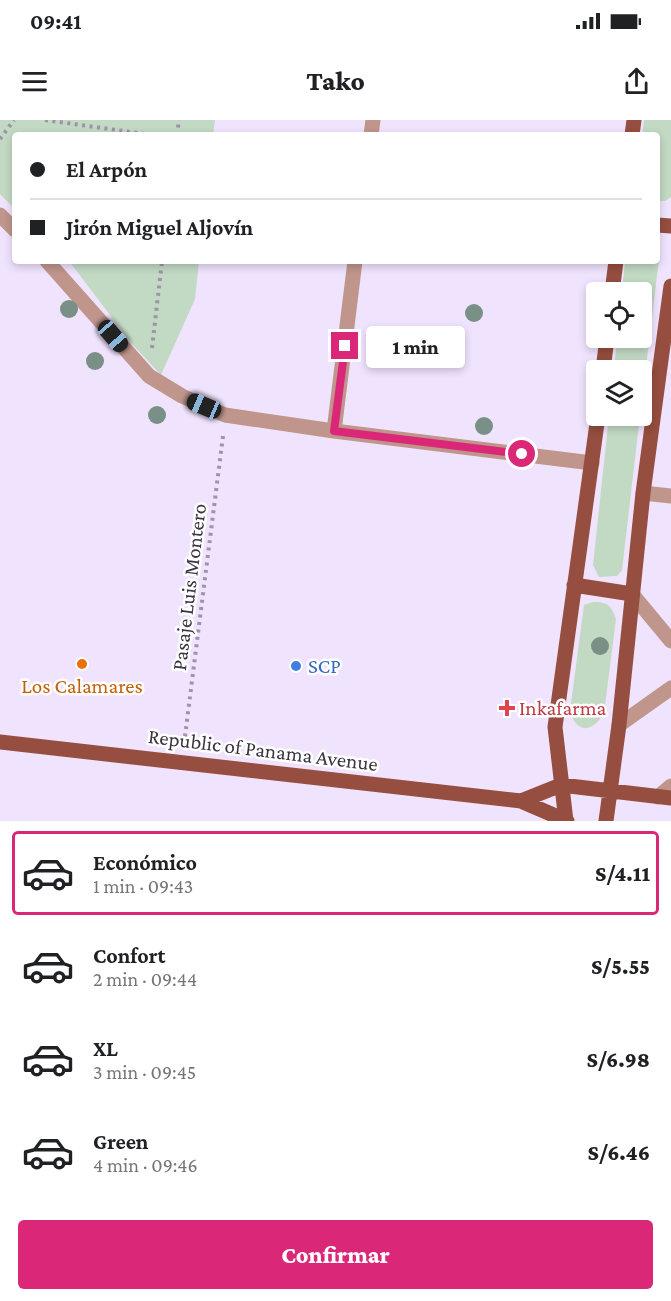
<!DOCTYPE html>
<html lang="es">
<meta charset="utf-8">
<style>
body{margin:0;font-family:"Crimson Pro",serif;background:#f6f6f6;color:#202124;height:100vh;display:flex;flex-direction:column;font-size:22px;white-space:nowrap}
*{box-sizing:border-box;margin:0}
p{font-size:20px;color:#757577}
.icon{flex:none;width:33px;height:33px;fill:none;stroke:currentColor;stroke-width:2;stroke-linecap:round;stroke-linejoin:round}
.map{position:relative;height:701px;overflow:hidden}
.drawer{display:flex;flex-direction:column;background:#fff;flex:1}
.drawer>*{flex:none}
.banner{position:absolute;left:12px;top:12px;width:648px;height:132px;border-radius:6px;box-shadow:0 3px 9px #0003;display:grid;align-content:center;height:132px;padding:0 18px;background:#fff}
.fabs{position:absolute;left:586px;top:162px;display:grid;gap:12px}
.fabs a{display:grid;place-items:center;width:66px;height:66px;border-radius:6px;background:#fff;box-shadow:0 3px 9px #0003;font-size:30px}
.end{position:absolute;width:27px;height:27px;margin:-14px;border:8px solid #db2777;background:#fff;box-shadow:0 0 0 3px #fff}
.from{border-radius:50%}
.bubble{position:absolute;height:42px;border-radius:6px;background:#fff;box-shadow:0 3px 9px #0003;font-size:20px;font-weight:800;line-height:42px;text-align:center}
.car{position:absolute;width:18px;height:36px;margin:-18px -9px;border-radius:8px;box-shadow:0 0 4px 2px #0007;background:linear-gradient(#222 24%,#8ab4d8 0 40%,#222 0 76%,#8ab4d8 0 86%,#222 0)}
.banner b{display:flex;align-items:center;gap:21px;height:57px;font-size:22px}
.banner b+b{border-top:2px solid #e0e0e0}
.banner i{width:15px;height:15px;background:#202124}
ul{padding:10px 0 0;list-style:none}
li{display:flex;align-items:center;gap:18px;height:84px;margin:0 12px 9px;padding:0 6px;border:3px solid transparent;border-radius:6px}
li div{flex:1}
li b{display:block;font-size:22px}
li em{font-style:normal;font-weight:800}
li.on{border-color:#db2777}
li>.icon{width:54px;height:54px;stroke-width:1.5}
.cta{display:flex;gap:12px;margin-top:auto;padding:12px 18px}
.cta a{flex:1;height:69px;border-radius:6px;background:#db2777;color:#fff;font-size:24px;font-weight:800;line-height:69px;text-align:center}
.status{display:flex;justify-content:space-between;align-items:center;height:42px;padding:0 30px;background:#fff;direction:ltr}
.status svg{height:16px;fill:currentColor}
header{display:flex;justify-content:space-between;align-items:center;height:78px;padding:0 18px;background:#fff;font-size:27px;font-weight:800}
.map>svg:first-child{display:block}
.green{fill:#c2d9c4}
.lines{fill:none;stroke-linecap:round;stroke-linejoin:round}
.path{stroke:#9e93a8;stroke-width:4;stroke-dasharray:3 4.5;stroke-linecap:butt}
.minor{stroke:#bf958c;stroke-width:15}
.major{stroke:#954e3f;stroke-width:15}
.tree{fill:#7a9086}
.route{stroke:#db2777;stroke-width:8}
.food-dot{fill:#e8710a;stroke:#fff;stroke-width:2}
.shop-dot{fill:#3f7fe0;stroke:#fff;stroke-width:2}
.health-dot{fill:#e0444e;stroke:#fff;stroke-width:2}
.labels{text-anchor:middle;stroke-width:5;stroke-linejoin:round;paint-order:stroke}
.street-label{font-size:21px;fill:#3b3441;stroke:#fff}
.shop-label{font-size:21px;fill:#366cbe;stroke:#fff;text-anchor:start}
.food-label{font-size:21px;fill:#c56008;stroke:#fff}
.health-label{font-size:21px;fill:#be3a42;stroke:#fff;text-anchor:start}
</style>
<div class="status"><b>09:41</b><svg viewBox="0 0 49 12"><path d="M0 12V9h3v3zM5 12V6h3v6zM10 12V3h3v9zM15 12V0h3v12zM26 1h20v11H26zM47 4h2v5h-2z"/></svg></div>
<header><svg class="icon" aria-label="menu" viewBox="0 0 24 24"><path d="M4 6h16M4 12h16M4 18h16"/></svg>Tako<svg class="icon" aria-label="share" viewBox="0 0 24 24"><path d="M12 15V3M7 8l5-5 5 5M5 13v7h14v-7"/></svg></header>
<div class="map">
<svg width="671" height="701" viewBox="0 0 671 701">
<rect width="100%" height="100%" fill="#f0e3fe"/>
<path class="green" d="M0,0H215L213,15H15V89L0,74Z
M644,0H671V77L665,81H657V15H642Z
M657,126L660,131L642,280V250H614L617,218H642V172H622L625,141H657Z
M69,141H199L195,179L161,255L132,224Z
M609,296H640L622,450L617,456L599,457L593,445Z
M593,482C607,481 612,486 616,499L604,593C593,612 577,615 570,591L584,485Z"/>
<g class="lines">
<path class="path" d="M45,0L152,15
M177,15L179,0
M0,19L14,0
M152,228L162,141
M184,624L223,316"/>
<path class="minor" d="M371,15L373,0
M0,95L15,110
M47,141L149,256L182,276L225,295L334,311L592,343
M334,311L355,141
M643,373L671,376
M632,474L671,521
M619,605L671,568
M658,677L671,666"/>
<path class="major" d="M632,15L634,0
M657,105L671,106
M612,172L616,141
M603,250L607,218
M574,465L632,474
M0,622L521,681L567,701
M521,681L561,665L671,678
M566,701L555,607L598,296
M606,701L619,605L643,373L671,166"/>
</g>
<g class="tree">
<circle cx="69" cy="189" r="9"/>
<circle cx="474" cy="193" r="9"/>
<circle cx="95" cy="241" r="9"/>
<circle cx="157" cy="295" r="9"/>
<circle cx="484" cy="306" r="9"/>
<circle cx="600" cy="526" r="9"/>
</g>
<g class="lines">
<path class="route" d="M345,226L334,311L522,334"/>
</g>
<circle class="food-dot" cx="82" cy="544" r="6"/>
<circle class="shop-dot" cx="296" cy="546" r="6"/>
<path class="health-dot" d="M504 579h6v6h6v6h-6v6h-6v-6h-6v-6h6z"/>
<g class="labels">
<g class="street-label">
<text transform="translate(189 467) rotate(-83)" y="7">Pasaje Luis Montero</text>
<text transform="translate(263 630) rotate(7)" y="7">Republic of Panama Avenue</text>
</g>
<g class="shop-label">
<text x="308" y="553">SCP</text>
</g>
<g class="food-label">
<text x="82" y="573">Los Calamares</text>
</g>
<g class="health-label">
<text x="519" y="595">Inkafarma</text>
</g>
</g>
</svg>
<div class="fabs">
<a><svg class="icon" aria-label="locate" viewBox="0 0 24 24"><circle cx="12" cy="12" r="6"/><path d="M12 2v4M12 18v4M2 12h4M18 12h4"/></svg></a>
<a><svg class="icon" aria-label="layers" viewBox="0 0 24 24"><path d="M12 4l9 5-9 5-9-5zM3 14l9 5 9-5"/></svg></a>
</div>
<i class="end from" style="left:522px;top:334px"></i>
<i class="end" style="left:345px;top:226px"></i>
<div class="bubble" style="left:366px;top:206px;width:99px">1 min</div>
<i class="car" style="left:113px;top:216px;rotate:139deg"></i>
<i class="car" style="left:204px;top:286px;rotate:293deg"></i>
<div class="banner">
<b><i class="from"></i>El Arpón</b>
<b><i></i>Jirón Miguel Aljovín</b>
</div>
</div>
<section class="drawer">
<ul>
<li class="on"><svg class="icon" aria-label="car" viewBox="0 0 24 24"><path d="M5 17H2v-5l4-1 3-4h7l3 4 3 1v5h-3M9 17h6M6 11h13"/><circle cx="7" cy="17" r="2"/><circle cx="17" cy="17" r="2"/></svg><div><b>Económico</b><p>1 min · 09:43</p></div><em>S/4.11</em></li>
<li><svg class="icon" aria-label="car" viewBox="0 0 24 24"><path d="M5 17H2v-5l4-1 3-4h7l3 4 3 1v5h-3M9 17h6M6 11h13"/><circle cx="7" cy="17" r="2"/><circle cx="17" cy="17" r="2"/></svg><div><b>Confort</b><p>2 min · 09:44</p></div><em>S/5.55</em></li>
<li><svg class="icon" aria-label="car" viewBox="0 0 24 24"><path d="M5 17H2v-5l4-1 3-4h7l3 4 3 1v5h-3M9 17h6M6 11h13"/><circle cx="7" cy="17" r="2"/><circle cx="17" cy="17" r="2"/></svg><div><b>XL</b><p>3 min · 09:45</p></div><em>S/6.98</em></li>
<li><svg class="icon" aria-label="car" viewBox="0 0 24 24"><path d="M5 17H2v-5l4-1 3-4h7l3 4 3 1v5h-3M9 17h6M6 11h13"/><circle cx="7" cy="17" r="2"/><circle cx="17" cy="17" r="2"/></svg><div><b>Green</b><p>4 min · 09:46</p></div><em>S/6.46</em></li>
</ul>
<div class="cta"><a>Confirmar</a></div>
</section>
